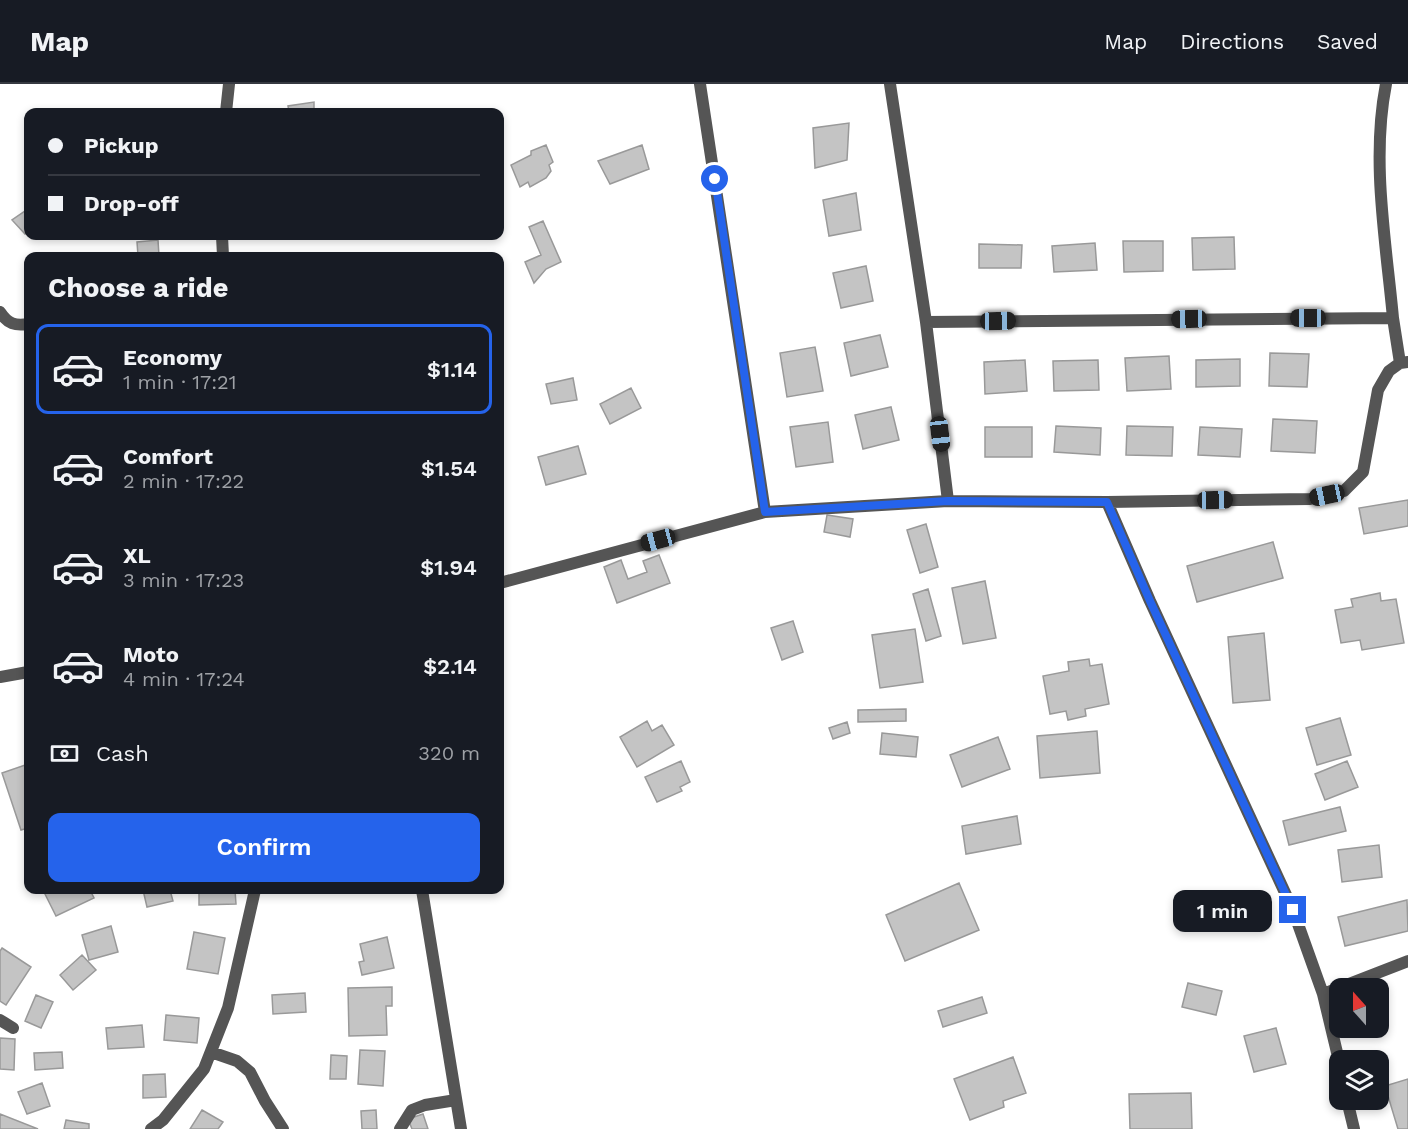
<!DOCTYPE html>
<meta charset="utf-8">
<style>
body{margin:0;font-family:"Work Sans",sans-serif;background:#242831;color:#f1f3f6;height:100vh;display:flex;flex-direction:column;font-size:22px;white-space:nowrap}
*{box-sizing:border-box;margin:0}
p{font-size:20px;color:#9ea1a6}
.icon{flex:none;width:33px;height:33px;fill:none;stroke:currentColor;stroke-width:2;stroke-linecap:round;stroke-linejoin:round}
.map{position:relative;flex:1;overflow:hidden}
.side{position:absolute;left:24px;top:168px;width:480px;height:642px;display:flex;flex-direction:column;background:#171b24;border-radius:12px;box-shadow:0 3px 9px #0003}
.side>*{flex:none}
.banner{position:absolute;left:24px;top:24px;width:480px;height:132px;border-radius:12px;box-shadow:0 3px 9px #0003;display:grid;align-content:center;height:132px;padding:0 24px;background:#171b24}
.needle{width:39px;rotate:339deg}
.fabs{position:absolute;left:1329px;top:894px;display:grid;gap:12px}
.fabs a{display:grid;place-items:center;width:60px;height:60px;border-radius:12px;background:#171b24;box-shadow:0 3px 9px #0003;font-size:30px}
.end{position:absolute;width:27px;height:27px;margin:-14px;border:8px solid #2563eb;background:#fff;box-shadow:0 0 0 3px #fff}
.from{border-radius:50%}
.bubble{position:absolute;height:42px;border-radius:12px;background:#171b24;box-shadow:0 3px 9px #0003;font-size:20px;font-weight:600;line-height:42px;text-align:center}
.car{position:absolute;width:18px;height:36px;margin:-18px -9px;border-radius:8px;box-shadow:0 0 4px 2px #0007;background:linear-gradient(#222 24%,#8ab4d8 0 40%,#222 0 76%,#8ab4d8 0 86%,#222 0)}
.banner b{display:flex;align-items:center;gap:21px;height:57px;font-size:22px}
.banner b+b{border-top:2px solid #363941}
.banner i{width:15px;height:15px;background:#f1f3f6}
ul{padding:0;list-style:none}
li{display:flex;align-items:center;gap:18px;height:90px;margin:0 12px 9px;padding:0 12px;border:3px solid transparent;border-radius:12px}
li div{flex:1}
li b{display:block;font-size:22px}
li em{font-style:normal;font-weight:600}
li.active{border-color:#2563eb}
li>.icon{width:54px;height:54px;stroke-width:1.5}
h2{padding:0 24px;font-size:27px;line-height:72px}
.pay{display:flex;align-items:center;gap:15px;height:66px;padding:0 24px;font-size:22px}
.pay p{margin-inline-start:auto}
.cta{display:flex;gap:12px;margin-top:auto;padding:12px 24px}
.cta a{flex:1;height:69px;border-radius:12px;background:#2563eb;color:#fff;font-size:24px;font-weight:600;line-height:69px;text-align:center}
header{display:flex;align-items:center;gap:36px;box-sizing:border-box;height:84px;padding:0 30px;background:#171b24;border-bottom:2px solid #363941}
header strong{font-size:28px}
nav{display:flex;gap:33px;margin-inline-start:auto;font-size:21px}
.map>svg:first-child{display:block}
.building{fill:#c4c4c4;stroke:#999;stroke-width:1.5}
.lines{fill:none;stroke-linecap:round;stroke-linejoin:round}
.minor{stroke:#555;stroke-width:12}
.route{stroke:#2563eb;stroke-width:8}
</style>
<header>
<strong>Map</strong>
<nav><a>Map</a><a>Directions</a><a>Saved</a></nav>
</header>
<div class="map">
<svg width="1408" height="1045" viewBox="0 0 1408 1045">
<rect width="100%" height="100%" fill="#fff"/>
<path class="building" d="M314,18V28H289L288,22Z
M849,39L847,76L815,84L813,44Z
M546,61L553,78L549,81L551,87L546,94L530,103L528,98L520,103L511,81L531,71V67Z
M642,61L649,85L610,100L598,77Z
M856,109L861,146L829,152L823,116Z
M28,125V148L25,150L12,136Z
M543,137L561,178L546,185L534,199L525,178L541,171L529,143Z
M1234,153L1235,185L1193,186L1192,154Z
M158,156L159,172H138L137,158Z
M1123,157H1163V187L1124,188Z
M1095,159L1097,186L1054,188L1052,162Z
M979,160L1022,161L1021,184H979Z
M866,182L873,217L841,224L833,189Z
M880,251L888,283L851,292L844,259Z
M815,263L823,307L787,313L780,269Z
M1270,269L1309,270L1307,303L1269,302Z
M1169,272L1171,305L1127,307L1125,274Z
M1240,275V302L1196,303V276Z
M1025,276L1027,307L985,310L984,278Z
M1098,276L1099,306L1054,307L1053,277Z
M573,294L577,316L551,320L546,300Z
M631,304L641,324L610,340L600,320Z
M891,323L899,356L863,365L855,331Z
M1273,335L1317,337L1315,369L1271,367Z
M828,338L833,378L796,383L790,343Z
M1056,342L1101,344L1100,371L1054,368Z
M1127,342L1173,343L1172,372L1126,371Z
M985,343H1032V373H985Z
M1200,343L1242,345L1240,373L1198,371Z
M578,362L586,390L546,401L538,373Z
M1408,416V442L1364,450L1359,424Z
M827,431L853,435L850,453L824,448Z
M926,440L938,483L920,489L907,446Z
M1273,458L1283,494L1197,518L1187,482Z
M659,471L670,499L617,519L604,483L621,476L628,495L647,488L643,477Z
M985,497L996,554L963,560L952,504Z
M928,505L941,552L926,557L913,510Z
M1380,509L1381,517L1396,515L1404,559L1362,566L1360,556L1341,559L1335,526L1353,523L1351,515Z
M793,537L803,568L782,576L771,544Z
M915,545L923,598L880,604L872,551Z
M1264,549L1270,616L1233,619L1228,553Z
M1089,575L1090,582L1102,580L1109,620L1085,625L1086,632L1068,636L1066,627L1050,630L1043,592L1069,587L1068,578Z
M906,625V637L858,638V626Z
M1340,634L1351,671L1317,681L1306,644Z
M647,637L652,647L662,641L674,661L637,683L620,653Z
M847,638L850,649L833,655L829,644Z
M1097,647L1100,689L1040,694L1037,652Z
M882,649L918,653L916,673L880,670Z
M998,653L1010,685L962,703L950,671Z
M681,677L690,698L680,703L682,707L657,718L645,693Z
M1347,677L1358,703L1325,716L1315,690Z
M28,680V744L21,746L2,689Z
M1340,723L1346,747L1289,761L1283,737Z
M1017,732L1021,760L966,770L962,742Z
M1379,761L1382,793L1342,798L1338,766Z
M959,799L979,846L905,877L886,831Z
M43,806H90L94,814L56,832Z
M143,806H170L173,817L147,823Z
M199,806H235L236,820L199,821Z
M1407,816L1408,847L1345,862L1338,833Z
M111,842L118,868L89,876L82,851Z
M194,848L225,854L218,890L187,885Z
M387,853L394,884L362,891L359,878L364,877L360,860Z
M2,864L31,883L6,921L0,917V867Z
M82,871L96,886L73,906L60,891Z
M1188,899L1222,907L1216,931L1182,923Z
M392,903V922H386L387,951L349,952L348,904Z
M305,909L306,928L273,930L272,911Z
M36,911L53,918L41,944L25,937Z
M982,913L987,929L943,943L938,927Z
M166,931L199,934L197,959L164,956Z
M142,941L144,963L108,965L106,944Z
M1276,944L1286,980L1254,988L1244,952Z
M0,954L15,955L14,986L0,985Z
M360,966L385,967L383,1002L358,1000Z
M62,968L63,984L35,986L34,969Z
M331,971L347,972L346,995H330Z
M1013,973L1026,1009L1003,1017L1004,1023L970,1036L954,995Z
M165,990L166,1013L143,1014V991Z
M1408,995V1045H1398L1385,1002Z
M42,999L50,1022L27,1030L18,1008Z
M1191,1009L1192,1045H1130L1129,1010Z
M202,1026L223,1038L218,1045H190Z
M376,1026L377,1045H362L361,1027Z
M0,1030L38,1045H0Z
M423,1030L428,1045H412L408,1035Z
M66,1036L89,1040V1045H64Z"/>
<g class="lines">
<path class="minor" d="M700,0L765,428
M890,0L926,238L948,417
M1386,0C1371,76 1386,158 1393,234
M226,28L229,0
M222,152L223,172
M0,228C8,240 15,242 28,240
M926,238L1393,234L1400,279
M1107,418L1150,517L1293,826L1323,910L1340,981
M500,499L765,428L948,417L1107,418L1310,415L1344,407L1363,388L1378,306L1389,287L1400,279L1408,278
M0,593L28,588
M422,806L461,1045
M1323,910L1408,877
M0,936L13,944
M211,968L237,977L250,988L265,1017L283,1045
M1347,1016L1354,1045
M151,1045L163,1036L204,985L228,924L255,806
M400,1045L412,1026L425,1021L456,1016"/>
</g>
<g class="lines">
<path class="route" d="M715,95L765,428L948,417L1107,418L1150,517L1293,826"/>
</g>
</svg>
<div class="fabs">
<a><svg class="needle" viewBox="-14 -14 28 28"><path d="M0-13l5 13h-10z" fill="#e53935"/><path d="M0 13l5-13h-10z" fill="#9ea1a6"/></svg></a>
<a><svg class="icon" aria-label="layers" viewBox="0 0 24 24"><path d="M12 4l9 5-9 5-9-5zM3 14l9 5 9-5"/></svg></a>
</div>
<i class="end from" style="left:715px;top:95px"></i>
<i class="end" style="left:1293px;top:826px"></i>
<div class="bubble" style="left:1173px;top:806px;width:99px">1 min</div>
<i class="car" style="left:1308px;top:234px;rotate:270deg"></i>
<i class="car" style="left:1189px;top:235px;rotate:269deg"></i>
<i class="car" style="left:998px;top:237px;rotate:89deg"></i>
<i class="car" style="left:940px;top:350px;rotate:173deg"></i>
<i class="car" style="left:1327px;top:411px;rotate:258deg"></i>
<i class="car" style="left:1215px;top:416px;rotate:89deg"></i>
<i class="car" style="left:658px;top:456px;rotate:255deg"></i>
<div class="banner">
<b><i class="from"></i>Pickup</b>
<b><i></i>Drop-off</b>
</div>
<section class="side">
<h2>Choose a ride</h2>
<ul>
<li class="active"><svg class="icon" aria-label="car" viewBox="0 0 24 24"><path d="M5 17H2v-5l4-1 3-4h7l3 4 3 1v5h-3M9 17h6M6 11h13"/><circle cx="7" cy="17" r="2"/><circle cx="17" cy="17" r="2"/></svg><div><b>Economy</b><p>1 min · 17:21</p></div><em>$1.14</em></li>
<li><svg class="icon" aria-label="car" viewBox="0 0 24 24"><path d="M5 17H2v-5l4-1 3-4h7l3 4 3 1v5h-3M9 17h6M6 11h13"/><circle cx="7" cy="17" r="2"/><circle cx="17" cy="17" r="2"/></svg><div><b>Comfort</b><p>2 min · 17:22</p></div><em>$1.54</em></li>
<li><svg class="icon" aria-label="car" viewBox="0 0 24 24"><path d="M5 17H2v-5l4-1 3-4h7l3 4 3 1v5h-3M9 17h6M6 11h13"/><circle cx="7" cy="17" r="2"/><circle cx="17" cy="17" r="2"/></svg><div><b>XL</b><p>3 min · 17:23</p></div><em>$1.94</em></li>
<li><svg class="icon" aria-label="car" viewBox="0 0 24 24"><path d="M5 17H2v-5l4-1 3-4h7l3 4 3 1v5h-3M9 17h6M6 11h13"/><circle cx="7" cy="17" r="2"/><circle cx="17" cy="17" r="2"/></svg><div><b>Moto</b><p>4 min · 17:24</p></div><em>$2.14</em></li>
</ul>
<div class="pay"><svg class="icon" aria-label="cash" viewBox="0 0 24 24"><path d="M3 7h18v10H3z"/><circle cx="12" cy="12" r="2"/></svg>Cash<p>320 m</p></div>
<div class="cta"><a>Confirm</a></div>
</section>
</div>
